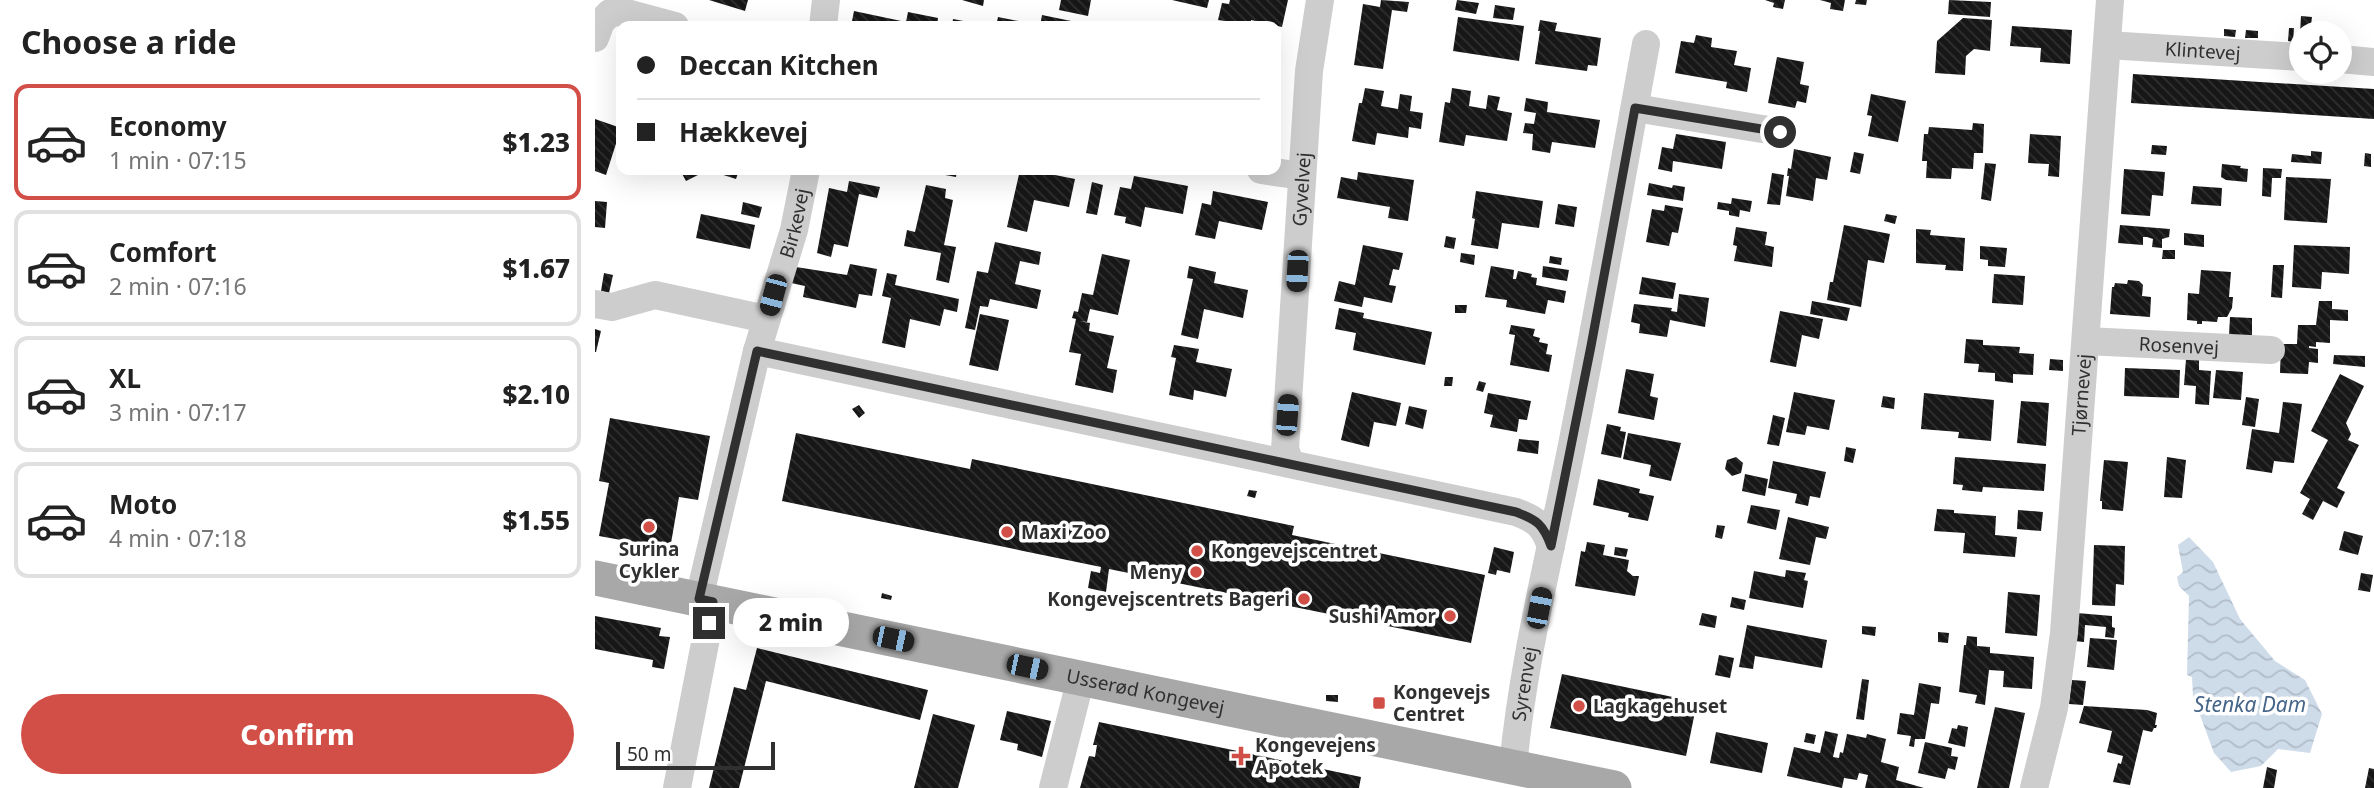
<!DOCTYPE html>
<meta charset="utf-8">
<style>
body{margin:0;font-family:"Noto Sans",sans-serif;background:#f6f6f6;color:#222;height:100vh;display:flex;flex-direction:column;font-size:26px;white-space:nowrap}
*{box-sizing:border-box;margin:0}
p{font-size:23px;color:#767676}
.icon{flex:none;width:38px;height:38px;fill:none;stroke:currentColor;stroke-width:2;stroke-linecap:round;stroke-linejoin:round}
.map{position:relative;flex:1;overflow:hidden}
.side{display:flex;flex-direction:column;background:#fff;width:595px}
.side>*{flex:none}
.guide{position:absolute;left:21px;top:21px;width:665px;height:154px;border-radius:14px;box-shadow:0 7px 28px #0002;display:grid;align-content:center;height:154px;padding:0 21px;background:#fff}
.controls{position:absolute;left:1694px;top:21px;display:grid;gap:14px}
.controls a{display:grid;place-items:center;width:63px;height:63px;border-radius:50%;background:#fff;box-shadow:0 7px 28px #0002;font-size:35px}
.scale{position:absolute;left:21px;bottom:18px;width:159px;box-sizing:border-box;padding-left:7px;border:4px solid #303030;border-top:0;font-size:19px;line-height:24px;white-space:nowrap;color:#303030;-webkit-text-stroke:5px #fff;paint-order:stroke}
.end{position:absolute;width:32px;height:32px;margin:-16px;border:9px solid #303030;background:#fff;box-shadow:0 0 0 4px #fff}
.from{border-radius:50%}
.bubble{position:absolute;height:49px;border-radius:24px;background:#fff;box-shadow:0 7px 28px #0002;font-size:23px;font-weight:800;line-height:49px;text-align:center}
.car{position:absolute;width:21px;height:42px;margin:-21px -10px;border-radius:9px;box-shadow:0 0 5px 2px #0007;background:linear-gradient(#222 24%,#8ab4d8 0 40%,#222 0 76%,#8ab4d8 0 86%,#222 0)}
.guide b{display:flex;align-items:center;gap:24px;height:66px;font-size:26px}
.guide b+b{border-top:2px solid #e0e0e0}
.guide i{width:18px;height:18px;background:#222}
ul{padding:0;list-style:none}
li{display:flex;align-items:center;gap:21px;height:116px;margin:0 14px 10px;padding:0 7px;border:4px solid #e0e0e0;border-radius:14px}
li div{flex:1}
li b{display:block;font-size:26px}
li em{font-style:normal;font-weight:800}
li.selected{border-color:#d24f47}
li>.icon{width:63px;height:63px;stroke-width:1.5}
h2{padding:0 21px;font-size:32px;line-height:84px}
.primary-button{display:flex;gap:14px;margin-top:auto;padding:14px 21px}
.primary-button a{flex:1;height:80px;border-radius:42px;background:#d24f47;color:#fff;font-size:28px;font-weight:800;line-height:80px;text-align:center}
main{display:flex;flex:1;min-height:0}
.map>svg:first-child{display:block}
.water{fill:url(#water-waves)}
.building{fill:url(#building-back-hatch)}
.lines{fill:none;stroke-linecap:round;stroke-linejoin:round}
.minor{stroke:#cdcdcd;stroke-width:28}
.major{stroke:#a8a8a8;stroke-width:35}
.route{stroke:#303030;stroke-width:9}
.poi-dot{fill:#d24f47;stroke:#fff;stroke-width:2.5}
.labels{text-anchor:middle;stroke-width:7;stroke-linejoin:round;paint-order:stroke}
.street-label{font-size:19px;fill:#303030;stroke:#fff}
.poi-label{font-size:19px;font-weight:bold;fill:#303030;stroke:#fff;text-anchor:start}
.water-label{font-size:21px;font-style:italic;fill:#466689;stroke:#fff}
</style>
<main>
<section class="side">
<h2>Choose a ride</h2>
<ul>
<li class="selected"><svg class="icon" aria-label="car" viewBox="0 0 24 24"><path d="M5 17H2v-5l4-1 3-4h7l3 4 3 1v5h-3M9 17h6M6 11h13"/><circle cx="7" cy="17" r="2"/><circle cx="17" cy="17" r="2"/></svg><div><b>Economy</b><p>1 min · 07:15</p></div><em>$1.23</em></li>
<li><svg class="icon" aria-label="car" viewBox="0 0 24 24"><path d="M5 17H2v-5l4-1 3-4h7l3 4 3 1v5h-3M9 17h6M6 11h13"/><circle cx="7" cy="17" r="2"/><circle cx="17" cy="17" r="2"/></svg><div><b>Comfort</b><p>2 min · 07:16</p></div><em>$1.67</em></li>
<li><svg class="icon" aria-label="car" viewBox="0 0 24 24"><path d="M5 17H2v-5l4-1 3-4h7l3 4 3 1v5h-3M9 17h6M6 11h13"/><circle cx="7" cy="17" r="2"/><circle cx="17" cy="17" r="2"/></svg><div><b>XL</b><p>3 min · 07:17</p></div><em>$2.10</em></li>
<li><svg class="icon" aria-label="car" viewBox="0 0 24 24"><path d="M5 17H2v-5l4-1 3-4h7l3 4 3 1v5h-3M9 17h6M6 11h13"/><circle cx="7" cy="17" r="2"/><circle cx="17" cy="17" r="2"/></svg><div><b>Moto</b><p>4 min · 07:18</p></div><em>$1.55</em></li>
</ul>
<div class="primary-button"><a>Confirm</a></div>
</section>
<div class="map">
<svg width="1779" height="788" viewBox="0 0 1779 788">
<defs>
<pattern id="water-waves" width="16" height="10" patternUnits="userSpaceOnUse" patternTransform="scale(1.75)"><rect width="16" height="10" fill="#cedbe9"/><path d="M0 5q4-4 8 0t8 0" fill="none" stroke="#b1bcc8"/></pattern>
<pattern id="building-back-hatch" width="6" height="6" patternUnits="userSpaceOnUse" patternTransform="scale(1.75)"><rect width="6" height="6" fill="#171717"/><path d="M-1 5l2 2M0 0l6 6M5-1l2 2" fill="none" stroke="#303030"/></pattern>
</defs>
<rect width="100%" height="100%" fill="#fff"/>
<path class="water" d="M1594,537L1618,562L1645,619L1680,661L1710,680L1727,714L1715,753L1683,749L1666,766L1636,772L1619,753L1598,696L1597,677L1592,675L1594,596L1584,586L1582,577L1588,572L1583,545Z"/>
<path class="building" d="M114,0H153L150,11Z
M367,0H389L388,6Z
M466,0H496L493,16L464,10Z
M577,0H614L612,8Z
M635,0H693L687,27L656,20L655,26H629L630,21L623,20L627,3L634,4Z
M786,0L814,2L812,12L797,10L788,69L759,65L768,4L785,7Z
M862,0L884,3L881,14L860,10Z
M1170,0H1190L1188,9L1178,7L1179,3Z
M1225,0H1250L1248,11L1235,9L1236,3Z
M1261,0H1272L1271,5L1260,4Z
M1354,0L1396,2L1395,17L1353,14Z
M900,5L920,8L918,20L898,18Z
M259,11L311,22L313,12L343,18L342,26H256Z
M447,15L481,22L480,26H445Z
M1706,16L1717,17L1715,33H1705Z
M403,17L433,23L432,26H401Z
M863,17L929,26L924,61L858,51Z
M1368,18L1397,20L1395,51L1379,49L1371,56L1370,75L1340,73L1342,41Z
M358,19L389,25V26H357Z
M945,20L962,23L960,31L1006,38L1002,66L993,65L992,71L940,64L945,31H943Z
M1417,26L1477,30L1475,64L1445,62L1446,48L1415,46Z
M1694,28H1699L1698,42L1693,41Z
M1629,29L1641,30L1640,37L1629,36Z
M1651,30L1663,31V38H1650Z
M1101,35L1117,38L1116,47L1142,51L1139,65L1156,68L1152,92L1131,88L1132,82L1080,73L1086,41L1099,43Z
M1182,57L1209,62L1205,84L1214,86L1211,103L1202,101L1200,108L1173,103Z
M1538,74L1779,89V119L1536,103Z
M770,88L789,91L786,106L803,109L805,94L817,96L815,111L828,113L826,129L814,127L813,138L782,133L780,145L757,141L764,103H767Z
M857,88L876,91L874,106L891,109L893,95L905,97L902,110L917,113L912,141L871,135L869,146L844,142L850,102L855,103Z
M1276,94L1311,101L1303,142L1273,136L1277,116L1272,115Z
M931,98L953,102L952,112L1005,120L1000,148L957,142L955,153L937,150L938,134L928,133L930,123L939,124L941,113L929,111Z
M0,119L26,128L11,175L0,171Z
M1378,123L1389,124L1388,153H1379L1378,169L1357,168L1356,179L1331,178L1332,161H1327L1329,134H1333L1334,127L1377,130Z
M1081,134L1131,142L1127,169L1078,161L1077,172L1063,169L1067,147L1078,149Z
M1435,134L1466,136L1464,177L1453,176L1454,164L1433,163Z
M1557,145L1572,146L1571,155L1556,154Z
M1199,149L1236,157L1232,180L1221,178L1218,201L1191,196L1194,176H1192L1193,168L1196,169Z
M1716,151L1727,152L1726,164L1696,162L1697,154L1716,156Z
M1259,152L1269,154L1265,174L1255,172Z
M1770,153L1776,154V167L1769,166Z
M1390,163L1401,164L1396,201L1386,199Z
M1627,164L1646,166L1645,168L1653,169L1652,182L1631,180L1626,177Z
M1668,168L1687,169L1686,178H1677L1676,197L1667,196Z
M1529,169L1570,172L1568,196L1557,195L1555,216L1526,214Z
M85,170H144L141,179L113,170L91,181Z
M335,170H362L361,177L334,172Z
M425,170H435L480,179L474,207L439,200L432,232L412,227Z
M763,172L819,180L813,221L793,218L795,207L742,198L746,177L762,180Z
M1177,173L1189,175L1185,205L1172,204Z
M539,176L593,186L588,214L550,207L546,227L530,223L531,217L519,215L525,187L536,189Z
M1691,177L1736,179L1732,223L1689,220Z
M254,181L285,187L282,198L264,194L253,247L239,244L236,257L222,253L234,188L252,192Z
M497,182L508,185L502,215L491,213Z
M1054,183L1077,188L1078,185L1090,187L1088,201L1052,195Z
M331,185L351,189L350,198L358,200L349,245L361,247L354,283L341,280L346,253L309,246L312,230L320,232Z
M1598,186L1627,188L1626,206L1596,204Z
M618,191L673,202L667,230L624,221L620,239L600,235L607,203L616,205Z
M881,191L948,201L944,228L907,223L903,249L876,245L880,219L877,218Z
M1137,198L1157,201L1155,212L1145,210L1144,217L1134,215V211L1122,209L1123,202L1136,204Z
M0,201L12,202L10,228L0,227Z
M148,202L167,207L164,218L146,214Z
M963,204L982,207L979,227L960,224Z
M1070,205L1088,208L1083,233L1077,232L1074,246L1051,242L1057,209L1069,211Z
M106,214L160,225L155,249L101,238Z
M1291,214L1302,216L1300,224L1289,221Z
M1249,225L1295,234L1289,263L1273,260L1266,307L1232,300L1235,282H1238Z
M1525,225L1575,229L1574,237L1567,239V248L1557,247L1558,239L1552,237H1548V245L1523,243Z
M1141,227L1172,232L1170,245L1179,247L1177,267L1139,261L1142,246L1138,245Z
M1321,229L1336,230L1335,235L1370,238L1368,271L1350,270L1351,265L1321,263Z
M1589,233L1609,235V247L1589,245Z
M851,236L861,238L859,249L849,247Z
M400,242L446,252L444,265L425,261L420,284L446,290L442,309L395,299L393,307L385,306L380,330L370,328L382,271L393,273Z
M768,245L808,253L804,270L798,269L794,285L801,286L797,303L769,297L767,307L739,301L744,281L760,285Z
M1699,245L1755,247L1754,274L1727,272L1726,289L1697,287Z
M1385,246L1412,248L1410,267L1393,266V260L1385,259Z
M1568,250H1580V259H1567Z
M866,253L880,255L879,265L865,262Z
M507,254L535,260L523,315L495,309L492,322L484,321L495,323L494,331L519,336L512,368L522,370L518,393L480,385L486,354L474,352L481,319L477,318L479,311L483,312L487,293L498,295Z
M955,256L967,258L966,265L954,263Z
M255,264L282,269L277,296L264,294L261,308L208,297L210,286L196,283L201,267L252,275Z
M1678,265H1689L1687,298L1676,297Z
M594,266L621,272L619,283L653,290L648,318L609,309L603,339L586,335L598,279L592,278Z
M896,266L919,270L918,279H921L923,271L937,274L936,277L942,278L941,285L971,291L969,303L953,300L950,314L911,307L912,300L890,297Z
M948,266L974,270L972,281L947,277Z
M1606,270L1636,272L1634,297H1638L1637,308L1632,317H1623L1622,322L1607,321V324H1602V321L1592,320L1593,293L1604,294Z
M9,273L18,275L14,293L6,291Z
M292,273L302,275L300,285L364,299L362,312L349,309L345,326L315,319L310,348L287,343L296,298L287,296Z
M1399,274L1430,276L1428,305L1397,303Z
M1047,277L1081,283L1078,299L1044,294Z
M1533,280L1544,281L1548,285L1547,296L1556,297L1555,317L1515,314L1517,287H1519L1520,283L1532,284Z
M1084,294L1114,298L1110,327L1075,320L1072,337L1044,333L1045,324L1036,322L1039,304L1077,308L1076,311L1082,312Z
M1217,301L1255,308L1252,321L1215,314Z
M1724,301H1737V309L1753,310V321L1735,320V343L1721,342V347L1714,346V348L1723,349V363L1714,362L1713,374L1685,373L1686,344H1702L1703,325H1721Z
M860,305H872L871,313H860Z
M744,308L769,313L768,318L837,332L830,365L758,350L761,333L740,329Z
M1185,311L1228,319L1224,339L1207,335L1201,367L1175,362Z
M385,314L414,320L403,371L374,365Z
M1635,317L1657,318V336L1634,335Z
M916,325L940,329L938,336L945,338L944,342L953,344L951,354L957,355L954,372L915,365L920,335L914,334Z
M0,329L6,331L1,352H0Z
M1371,339L1388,340V345L1425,347L1424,353L1439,354L1438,375L1418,374V383L1400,381V373L1383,372L1384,364L1369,363Z
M579,345L604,349L601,362L637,369L631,397L599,390L598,400L574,395L581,358L576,357Z
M1739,355L1770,356V367L1738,364Z
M1455,359L1468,360V371L1454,370Z
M1591,359L1604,360V370L1616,371L1614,405L1600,404L1601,386L1589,385Z
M1530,368L1585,370L1584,398L1529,396Z
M1031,369L1059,374L1055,396L1063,398L1059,420L1023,413Z
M1621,370L1648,372L1646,400L1618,398Z
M1745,374L1769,386L1751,423L1756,434L1753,440L1764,445L1742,488L1750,492L1742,508L1728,501L1718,520L1707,514L1715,499L1705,493L1733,440L1716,431Z
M850,377H858L857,386H849Z
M884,381L891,383L888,392L881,390Z
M757,392L806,403L801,426L779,422L774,447L746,440Z
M1199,392L1240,400L1234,430L1212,426L1210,435L1191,432Z
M893,393L936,401L932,420L924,419L922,432L895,427L898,415L889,413Z
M1329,393L1399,400L1396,441L1363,438L1364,432L1326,429Z
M1288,396L1300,398L1299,409L1286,407Z
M1651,397L1664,399L1660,427L1647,425Z
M1426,401L1454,403L1451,446L1422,443Z
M1688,402L1707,404L1699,463L1679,461L1677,473L1651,469L1657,429L1684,433Z
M264,405L270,413L264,418L257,409Z
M814,406L832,410L828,429L810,424Z
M1178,415L1190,418L1184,446L1172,444Z
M15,418L115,436L103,500L84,497L75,549L4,536L14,483L4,481Z
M1012,424L1026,427L1025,431L1031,432L1026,458L1006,454Z
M201,433L375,469L377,459L699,526L697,535L890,575L876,643L514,569L511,592L493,588L496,571L505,573L506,567L187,501Z
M1033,433L1086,443L1076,481L1054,476L1056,465L1028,459Z
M924,439L944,441L943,454L922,451Z
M1251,447L1261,449L1258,463L1249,461Z
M1141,457L1148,463L1146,473L1137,476L1130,469L1132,460Z
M1360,457L1451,464L1449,491L1388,487L1387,492L1367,490L1368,485L1358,484Z
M1572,457L1591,460L1587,498L1569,497Z
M1509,460L1533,462L1528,511L1507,509V501H1505Z
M1178,461L1231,472L1225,498L1215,496L1213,506L1200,503L1202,494L1173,488Z
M1150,474L1173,479L1170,496L1147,491Z
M1003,479L1045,489L1044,493L1059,496L1053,521L1033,517L1034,513L998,505Z
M654,490L662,491L660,498L652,496Z
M1156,505L1185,510L1181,530L1152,523Z
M1342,509L1359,510V513L1401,516L1400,535L1422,537L1420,557L1368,553L1370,533L1339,531Z
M1423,510L1448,512L1446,531L1422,529Z
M1193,517L1234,527L1231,539L1221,537L1215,565L1184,559Z
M1122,525L1130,526L1127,539L1120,537Z
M1749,531L1768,536L1763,555L1744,550Z
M992,542L1010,545L1008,555L1034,560L1032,571L1038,576H1044L1040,596L980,586L986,551L990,552Z
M1499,545L1530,546L1529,585L1521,584L1520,606L1497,605Z
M899,547L919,552L915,573L902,570L901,575L893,573Z
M1020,547L1033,549L1031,557L1019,555Z
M1191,570L1211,573L1209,580L1213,581L1208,608L1154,598L1159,571L1190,577Z
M1766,573L1778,575L1775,592L1763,590Z
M1413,592L1445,595L1442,636L1410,633Z
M287,593L297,596L296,600L286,598Z
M1137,597L1151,600L1149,610L1135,607Z
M1107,613L1122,616L1120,628L1104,625Z
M1482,613L1517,616V627L1520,628L1519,638L1510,637L1511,627L1490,625L1489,642L1479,641Z
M0,616L66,628L64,636L75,637L69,669L57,667L58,660L0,649Z
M1152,625L1232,640L1227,668L1160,656L1158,669L1144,667Z
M1267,626L1281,627L1280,636L1267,634Z
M1343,632L1354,633L1353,643L1343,642Z
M1372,636L1382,637V646L1395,647V653L1439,657L1437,689L1408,687L1409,671L1394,670L1390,705L1380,703L1382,695L1364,692L1369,645H1371Z
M1495,638L1522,640L1519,670L1492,667Z
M162,648L333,690L325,720L171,681L144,788H114L139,687L151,690Z
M1124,655L1139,658L1135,678L1120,675Z
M967,674L1102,702L1091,756L955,728Z
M1267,679L1274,680L1269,720L1261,719Z
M1477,680L1491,681L1488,705L1474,704Z
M1324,683L1346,687L1344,704L1336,703L1330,739H1320L1319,747L1314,746L1316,736L1302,734L1305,713L1319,715Z
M731,695H743V702L731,701Z
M1489,706L1552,710L1562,713L1560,725H1562L1561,728H1559L1557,732L1548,730L1535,785L1518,782L1523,763L1526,764L1528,756L1512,752L1517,731L1484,723Z
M1400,707L1430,713L1414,788H1382Z
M412,711L456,721L447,757L422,750L423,744L405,740Z
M338,714L380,725L363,788H319Z
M504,722L766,777L764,788H485L494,756L500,757L502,745H498Z
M1363,725L1373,727L1370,747L1353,743L1357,728L1362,729Z
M1230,731L1243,734L1238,757L1244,758L1245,752L1248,753L1252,734L1271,738L1272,734L1291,739L1286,762L1304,767L1301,780L1329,788H1270L1273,775L1264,773L1262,780L1249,778L1247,788L1192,776L1199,747L1225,753Z
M1121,732L1173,743L1167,773L1115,763Z
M1211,733L1221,735L1219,744L1209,742Z
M1330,742L1357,748L1356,756L1363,757L1360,770L1353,768L1350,779L1323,773Z
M1672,767L1682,770L1679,788H1668Z
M1774,768L1779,769V788H1770Z"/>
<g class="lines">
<g class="minor">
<path d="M228,26L231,0"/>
<path d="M0,38L6,22L15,13L28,12L80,26"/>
<path id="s1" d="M1512,45L1706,57"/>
<path d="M1745,59L1779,62"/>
<path d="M1040,108L1185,132"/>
<path d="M666,170L707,176"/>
<path d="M0,304L17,307L60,295L171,319"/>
<path id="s2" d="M1491,341L1676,350"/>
<path d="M162,351L921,512C942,520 948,525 956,546"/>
<path id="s3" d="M695,463L690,449L714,71L725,0"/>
<path id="s4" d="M104,599L162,351L199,230L211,170"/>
<path id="s5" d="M918,767C928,660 955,555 976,450C1003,315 1026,179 1051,44"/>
<path d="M82,788L118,602"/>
<path d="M458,788L486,678"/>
<path id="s6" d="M1439,788L1459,708L1469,633L1515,0"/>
</g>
<path class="major" id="s7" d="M0,578L1019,788"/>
</g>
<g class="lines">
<path class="route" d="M114,623L118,602L104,599L162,351L921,512C942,520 948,524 956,546L996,346L1040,108L1185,132"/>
</g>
<g class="poi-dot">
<circle cx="54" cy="527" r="7"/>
<circle cx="412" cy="532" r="7"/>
<circle cx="602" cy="551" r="7"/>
<circle cx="601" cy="572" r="7"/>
<circle cx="709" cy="599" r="7"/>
<circle cx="855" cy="616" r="7"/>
<rect x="777" y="696" width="14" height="14" rx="3.5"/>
<circle cx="984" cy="706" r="7"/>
<path d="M642.5 745.5h7v7h7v7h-7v7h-7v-7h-7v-7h7z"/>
</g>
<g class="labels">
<g class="street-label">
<text dy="7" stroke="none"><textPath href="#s1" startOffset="96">Klintevej</textPath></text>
<text dy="7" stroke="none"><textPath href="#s3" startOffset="275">Gyvelvej</textPath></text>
<text dy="7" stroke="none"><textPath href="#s4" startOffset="388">Birkevej</textPath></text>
<text dy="7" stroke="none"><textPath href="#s2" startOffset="93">Rosenvej</textPath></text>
<text dy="7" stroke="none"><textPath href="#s6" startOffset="397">Tjørnevej</textPath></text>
<text dy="7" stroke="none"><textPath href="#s5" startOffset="84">Syrenvej</textPath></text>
<text dy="7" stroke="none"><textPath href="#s7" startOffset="562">Usserød Kongevej</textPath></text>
</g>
<g class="poi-label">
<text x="426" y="539">Maxi Zoo</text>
<text x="54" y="556" text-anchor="middle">Surina<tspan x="54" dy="22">Cykler</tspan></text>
<text x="616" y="558">Kongevejscentret</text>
<text x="587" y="579" text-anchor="end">Meny</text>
<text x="695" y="606" text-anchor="end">Kongevejscentrets Bageri</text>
<text x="841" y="623" text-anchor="end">Sushi Amor</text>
<text x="798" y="699">Kongevejs<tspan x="798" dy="22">Centret</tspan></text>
<text x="998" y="713">Lagkagehuset</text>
<text x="660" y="752">Kongevejens<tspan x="660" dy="22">Apotek</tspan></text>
</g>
<g class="water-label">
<text x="1655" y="712">Stenka Dam</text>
</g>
</g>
</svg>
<div class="controls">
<a><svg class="icon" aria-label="locate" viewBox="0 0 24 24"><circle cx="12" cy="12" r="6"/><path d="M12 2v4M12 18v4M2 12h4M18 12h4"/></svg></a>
</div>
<div class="scale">50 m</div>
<i class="end from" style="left:1185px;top:132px"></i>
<i class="end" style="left:114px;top:623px"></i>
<div class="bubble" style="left:138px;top:598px;width:116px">2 min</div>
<i class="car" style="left:702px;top:271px;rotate:183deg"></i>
<i class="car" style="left:178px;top:295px;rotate:195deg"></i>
<i class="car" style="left:692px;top:415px;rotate:4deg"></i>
<i class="car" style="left:944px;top:608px;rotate:11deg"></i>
<i class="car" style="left:298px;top:639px;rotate:102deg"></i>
<i class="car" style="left:432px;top:667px;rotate:102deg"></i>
<div class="guide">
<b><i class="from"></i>Deccan Kitchen</b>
<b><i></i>Hækkevej</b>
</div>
</div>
</main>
